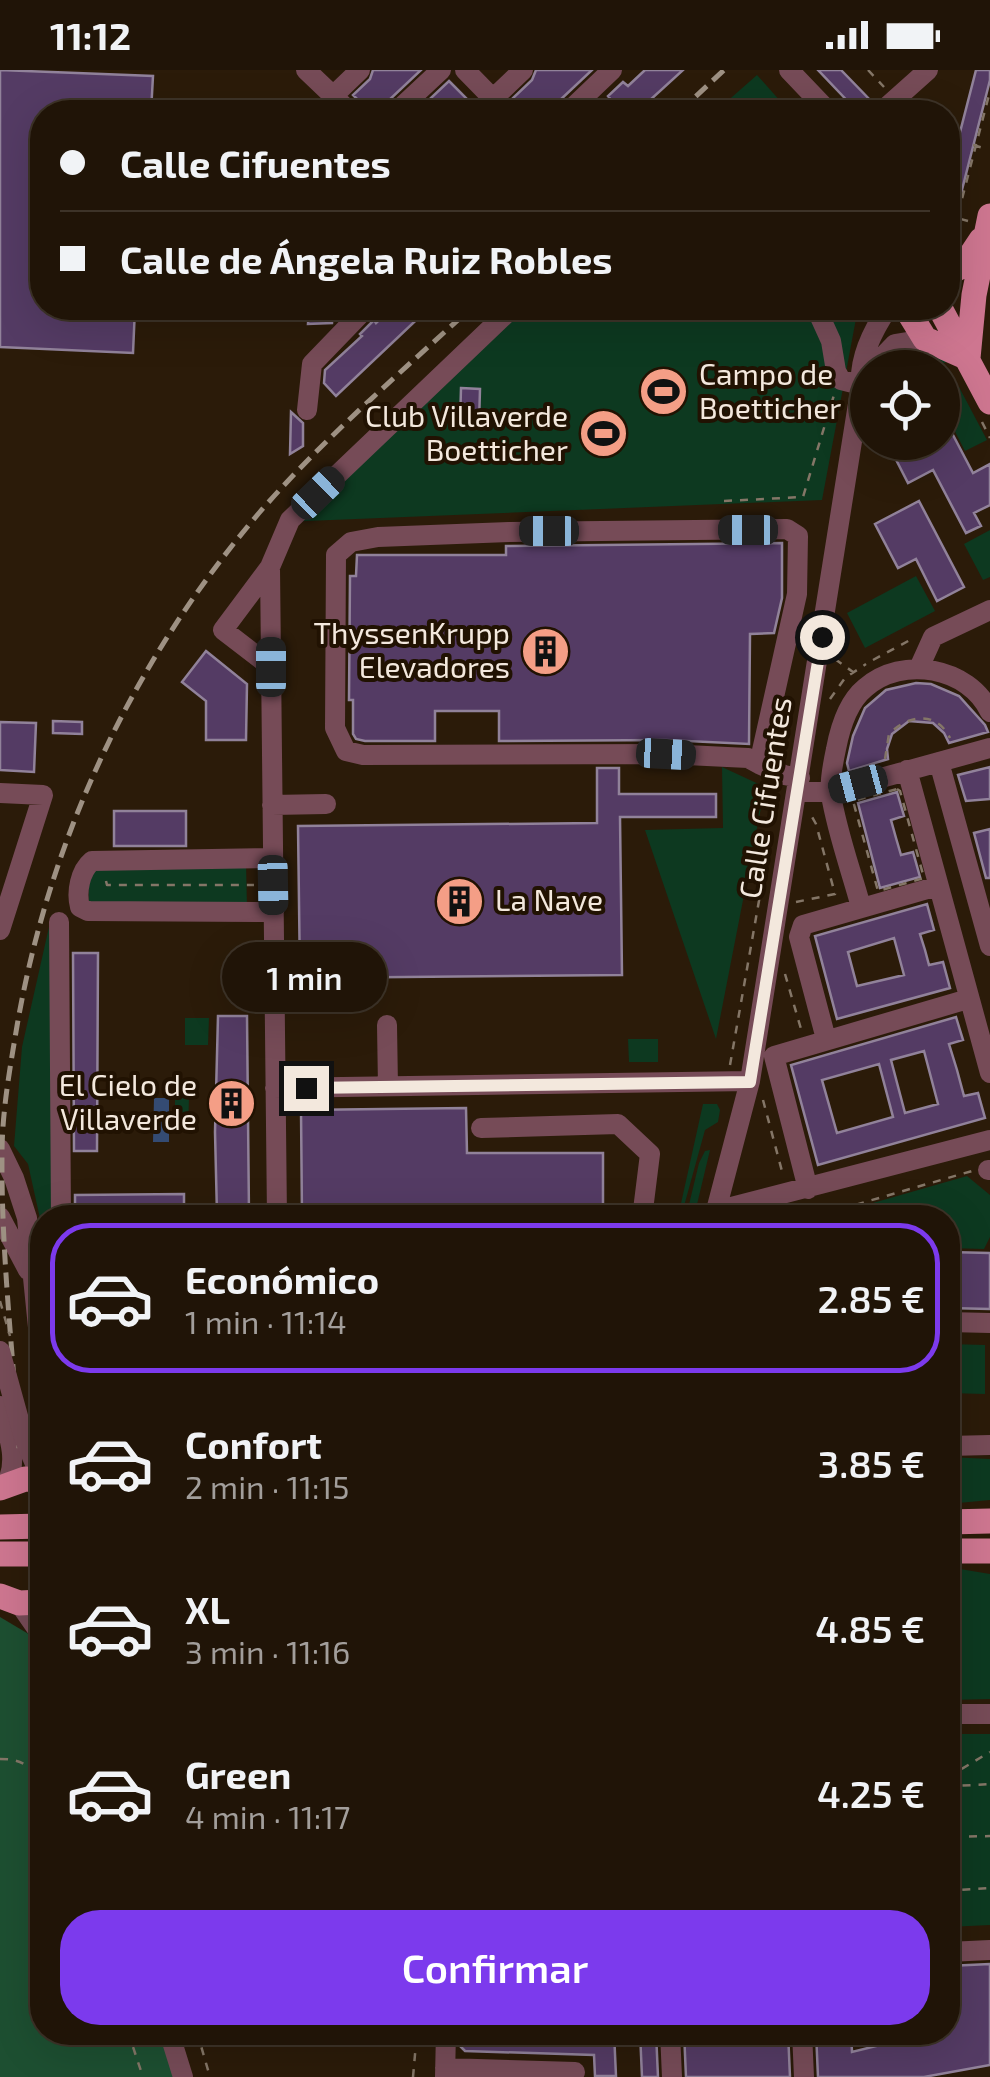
<!DOCTYPE html>
<html lang="es">
<meta charset="utf-8">
<style>
body{margin:0;font-family:"Exo 2",sans-serif;background:#2d2115;color:#f1f3f6;height:100vh;display:flex;flex-direction:column;font-size:38px;white-space:nowrap}
*{box-sizing:border-box;margin:0}
p{font-size:32px;color:#a29e9b}
.icon{flex:none;width:55px;height:55px;fill:none;stroke:currentColor;stroke-width:2;stroke-linecap:round;stroke-linejoin:round}
.map{position:relative;flex:1;overflow:hidden}
.details{position:absolute;left:30px;top:1135px;width:930px;height:840px;display:flex;flex-direction:column;background:#201407;border-radius:40px;box-shadow:0 10px 40px #0002,0 0 0 2px #3d3328}
.details>*{flex:none}
.top-card{position:absolute;left:30px;top:30px;width:930px;height:220px;border-radius:40px;box-shadow:0 10px 40px #0002,0 0 0 2px #3d3328;display:grid;align-content:center;height:220px;padding:0 30px;background:#201407}
.fabs{position:absolute;left:850px;top:280px;display:grid;gap:20px}
.fabs a{display:grid;place-items:center;width:110px;height:110px;border-radius:50%;background:#201407;box-shadow:0 10px 40px #0002,0 0 0 2px #3d3328;font-size:50px}
.end{position:absolute;width:45px;height:45px;margin:-22px;border:12px solid #f3e8dd;background:#111;box-shadow:0 0 0 5px #111}
.from{border-radius:50%}
.bubble{position:absolute;height:70px;border-radius:35px;background:#201407;box-shadow:0 10px 40px #0002,0 0 0 2px #3d3328;font-size:32px;font-weight:600;line-height:70px;text-align:center}
.car{position:absolute;width:30px;height:60px;margin:-30px -15px;border-radius:12px;box-shadow:0 0 8px 2px #0007;background:linear-gradient(#222 24%,#8ab4d8 0 40%,#222 0 76%,#8ab4d8 0 86%,#222 0)}
.top-card b{display:flex;align-items:center;gap:35px;height:95px;font-size:38px}
.top-card b+b{border-top:2px solid #3d3328}
.top-card i{width:25px;height:25px;background:#f1f3f6}
ul{padding:18px 0 0;list-style:none}
li{display:flex;align-items:center;gap:30px;height:150px;margin:0 20px 15px;padding:0 10px;border:5px solid transparent;border-radius:40px}
li div{flex:1}
li b{display:block;font-size:38px}
li em{font-style:normal;font-weight:600}
li.selected{border-color:#7c3aed}
li>.icon{width:90px;height:90px;stroke-width:1.5}
.cta{display:flex;gap:20px;margin-top:auto;padding:20px 30px}
.cta a{flex:1;height:115px;border-radius:40px;background:#7c3aed;color:#fff;font-size:40px;font-weight:600;line-height:115px;text-align:center}
.status{display:flex;justify-content:space-between;align-items:center;height:70px;padding:0 50px;background:#201407;direction:ltr}
.status svg{height:28px;fill:currentColor}
.map>svg:first-child{display:block}
.green{fill:#0d3920}
.forest{fill:#1d4f31}
.water{fill:#344b73}
.building{fill:#543b64;stroke:#91829a;stroke-width:2.5;fill-rule:evenodd}
.lines{fill:none;stroke-linecap:round;stroke-linejoin:round}
.path{stroke:#847667;stroke-width:2.5;stroke-dasharray:8 8;stroke-linecap:butt}
.minor{stroke:#764b57;stroke-width:20}
.major{stroke:#ce7690;stroke-width:25}
.rail{stroke:#9e9183;stroke-width:5;stroke-dasharray:15 8;stroke-linecap:butt}
.path-bridge{stroke:#847667;stroke-width:2.5;stroke-dasharray:8 8;stroke-linecap:butt}
.minor-bridge{stroke:#764b57;stroke-width:20}
.major-bridge{stroke:#ce7690;stroke-width:25}
.route{stroke:#f3e8dd;stroke-width:12}
.labels{text-anchor:middle;stroke-width:8;stroke-linejoin:round;paint-order:stroke}
.poi-label{font-size:30px;fill:#f3e8dd;stroke:#211202;text-anchor:end}
.street-label{font-size:30px;fill:#f3e8dd;stroke:#211202}
</style>
<div class="status"><b>11:12</b><svg viewBox="0 0 49 12"><path d="M0 12V9h3v3zM5 12V6h3v6zM10 12V3h3v9zM15 12V0h3v12zM26 1h20v11H26zM47 4h2v5h-2z"/></svg></div>
<div class="map">
<svg width="990" height="2007" viewBox="0 0 990 2007">
<rect width="100%" height="100%" fill="#2b1b09"/>
<path class="green" d="M757,5L790,42H715Z
M502,238H858L822,430L282,452Z
M911,282H928L947,292L928,297H909L904,285Z
M959,317L987,370L965,381L943,338V325Z
M990,460V507L983,510L964,474Z
M916,506L935,541L865,578L847,543Z
M722,697L765,717L716,969L645,760L723,758Z
M246,791L247,838L89,837L88,800Z
M49,857L54,858L57,1147L42,1148L41,1153L28,1094L14,1076L22,977Z
M185,948H209L208,975H185Z
M628,969H658V992H629Z
M175,1027L189,1028L188,1061H175Z
M703,1034H717L720,1040L718,1052L705,1060L681,1147H678Z
M710,1080L694,1147H686L699,1093L705,1081Z
M967,1106L990,1125V1167L984,1179L948,1178V1148L824,1147Z
M948,1274L985,1275V1324L948,1323Z
M948,1387L990,1389V1430L948,1434Z
M948,1497L990,1504V1629L948,1630Z
M948,1664H990V1855L948,1857Z"/>
<path class="forest" d="M0,1547L42,1572V1962L165,1963L178,2007H0Z"/>
<path class="water" d="M154,1028H169V1072H153Z"/>
<path class="building" d="M0,0L153,6L151,42H42V238H135L133,283L0,277Z
M373,0H421L387,32L383,42H370L353,25L370,9Z
M536,0H592L558,32L555,42H526L513,28L532,10Z
M645,0H683L637,42H599L612,31L608,26L623,12L628,16Z
M818,0H841L872,32L868,41L858,42Z
M976,0H990V10L952,159L948,158V109Z
M449,11L470,32L462,42H416Z
M309,238H333L332,253L308,254Z
M392,238H429L336,326L324,313L325,300L362,266L360,264L374,250L376,253Z
M461,318L480,319L479,354H460Z
M291,342L303,353V376L290,384Z
M942,344L973,403L990,394V435L974,443L981,456L966,463L933,400L908,413L887,372H942Z
M919,431L964,517L937,531L916,489L898,498L875,454Z
M782,473V528L774,563L750,564L749,674L666,670L499,671V641H435V671H365L356,669L353,664V630H349L350,506H356L357,485H506V476H509Z
M206,581L247,614L246,670H206V631L182,612Z
M916,613L931,614L959,626L985,655L988,662L949,673L944,663L933,653L909,651L892,664L887,679L888,689L849,701L847,693L853,666L865,638L886,620Z
M53,651L82,652V664L53,663Z
M0,652L36,653L34,702L0,700Z
M990,697V729L966,731L958,705Z
M597,698H619V724H716V747H620L622,905L300,908L298,756L597,753Z
M897,722L904,746L891,750L896,768L901,785L913,782L920,807L880,818L858,733Z
M114,741H186V776H114Z
M990,759V808H986L974,763Z
M927,834L934,860L920,864L925,880L929,895L943,892L950,918L837,949L815,866ZM894,868L904,905L857,916L848,882Z
M73,883H98L97,1081H74Z
M218,946H247L249,1145H217L215,1062Z
M956,947L963,970L949,974L957,1000L964,1026L978,1023L985,1048L818,1095L791,995ZM924,981L938,1034L905,1043L891,990ZM879,994L893,1047L837,1063L822,1010Z
M466,1038L467,1083H603V1148H302L301,1040Z
M184,1124V1148H75V1125Z
M948,1182L990,1183V1239L948,1238Z
M990,1894V1995L924,2007H818L816,1962H851L852,1982L876,1976L875,1962H948V1896Z
M460,1962H614L616,2006H595L594,1985L465,1981L459,1975Z
M640,1962H656L658,2007H642Z
M684,1962H788L790,2007H686Z"/>
<g class="lines">
<path class="path" d="M868,0L884,17
M952,70L957,71
M973,75L987,79
M968,151L957,148L990,21
M982,352L990,368
M724,431L803,427L834,325
M835,589L853,602
M873,590L910,570
M830,629L845,608L866,594
M885,689L889,664C908,645 936,640 950,668
M897,719L900,721L924,808L878,821L853,731Z
M106,811L107,815H254
M796,832L835,824L816,754L811,745
M785,904L801,959
M730,995L760,825
M763,1030L783,1105
M810,1148L972,1101
M38,1584L42,1598
M0,1689C25,1689 34,1698 42,1721
M948,1707L990,1682
M948,1721L956,1716L990,1714
M948,1748L951,1750L952,1783L948,1786
M953,1767L990,1766
M948,1814L958,1820L990,1818
M128,1962L143,2007
M197,1962L210,2007
M413,2007L417,1962"/>
<path class="minor" d="M306,0L350,42
M465,0L506,42
M789,0L829,42
M333,26L360,0
M396,42L441,0
M479,42L523,0
M568,42L612,0
M881,42L928,0
M816,238L831,271L836,301L841,310L861,315
M872,298L895,274L925,269
M307,340L312,294L366,238
M270,497L277,1148
M271,597L223,560L270,497L290,450L512,238
M919,598L933,567L990,540
M939,692L990,876
M759,694L748,688L666,684L363,685L346,681L335,658L336,485L351,472L378,467L509,462L787,459L798,466L797,524L759,694L784,705L800,708
M907,700L990,1003
M798,722H830L990,678
M0,723L43,725L0,860
M272,735L326,734
M273,788L92,791C80,801 76,822 80,837L88,841L274,842
M861,837C851,800 837,762 831,725C829,712 833,693 836,679C840,658 848,632 865,618C902,585 969,597 990,642
M59,852L61,1148
M387,955L388,1017
M826,969L799,867L803,855L938,816
M275,1018L750,1011
M481,1058L618,1054L650,1084L642,1148
M0,1079L14,1108L27,1148L42,1297
M988,1100H990
M808,1119L774,986L968,929
M716,1141L990,1070
M0,1147L28,1200
M714,1148L750,1011L861,315C859,287 873,260 888,238
M948,1252L990,1253
M0,1336C7,1361 20,1390 6,1414
M948,1376L990,1375
M19,1533L42,1566
M948,1644H990
M948,1882L990,1880
M169,1962L183,2007
M670,1962L672,2007
M802,1962L804,2007
M445,1998L575,2002
M445,2007L446,1962"/>
<path class="major" d="M948,204L965,194L981,170
M906,238L925,269L968,288
M940,238L990,332
M968,288L974,225L990,146
M948,1452L990,1451
M948,1481H990
M0,1526L19,1533L42,1532"/>
<path class="rail" d="M679,42L724,0
M19,1378C13,1281 1,1182 2,1084C2,1041 10,998 17,956C50,766 134,589 259,443C323,369 399,304 471,238"/>
<path class="path-bridge" d="M0,1231L10,1266"/>
<path class="minor-bridge" d="M0,1281L24,1368L42,1410"/>
<path class="major-bridge" d="M0,1418L25,1409L42,1410
M0,1457L42,1456
M0,1484H42"/>
</g>
<g class="lines">
<path class="route" d="M306,1018L750,1012L822,567"/>
</g>
<defs>
<symbol id="stadium-disc" viewBox="-11 -11 22 22"><circle r="9.5" fill="#f49e86" stroke="#211202"/><path d="M0-5a6.5 5 0 1 0 0 10a6.5 5 0 1 0 0-10ZM-3.5-1.8h7v3.6h-7Z" fill="#111"/></symbol>
<symbol id="building-disc" viewBox="-11 -11 22 22"><circle r="9.5" fill="#f49e86" stroke="#211202"/><path d="M-4-6H4V6H1V3H-1V6H-4ZM-2.5-4.3h1.7v1.8h-1.7ZM.8-4.3h1.7v1.8H.8ZM-2.5-1h1.7V.8h-1.7ZM.8-1h1.7V.8H.8Z" fill="#111"/></symbol>
</defs>
<g fill-rule="evenodd">
<use href="#stadium-disc" x="636" y="294" width="55" height="55"/>
<use href="#stadium-disc" x="576" y="336" width="55" height="55"/>
<use href="#building-disc" x="518" y="554" width="55" height="55"/>
<use href="#building-disc" x="432" y="804" width="55" height="55"/>
<use href="#building-disc" x="204" y="1006" width="55" height="55"/>
</g>
<g class="labels">
<g class="poi-label">
<text x="699" y="315" text-anchor="start">Campo de<tspan x="699" dy="34">Boetticher</tspan></text>
<text x="568" y="357">Club Villaverde<tspan x="568" dy="34">Boetticher</tspan></text>
<text x="510" y="574">ThyssenKrupp<tspan x="510" dy="34">Elevadores</tspan></text>
<text x="495" y="841" text-anchor="start">La Nave</text>
<text x="197" y="1026">El Cielo de<tspan x="197" dy="34">Villaverde</tspan></text>
</g>
<g class="street-label">
<text transform="translate(766 728) rotate(-81)" y="10">Calle Cifuentes</text>
</g>
</g>
</svg>
<div class="fabs">
<a><svg class="icon" aria-label="locate" viewBox="0 0 24 24"><circle cx="12" cy="12" r="6"/><path d="M12 2v4M12 18v4M2 12h4M18 12h4"/></svg></a>
</div>
<i class="end from" style="left:822px;top:567px"></i>
<i class="end" style="left:306px;top:1018px"></i>
<div class="bubble" style="left:222px;top:872px;width:165px">1 min</div>
<i class="car" style="left:318px;top:423px;rotate:46deg"></i>
<i class="car" style="left:748px;top:460px;rotate:270deg"></i>
<i class="car" style="left:549px;top:461px;rotate:270deg"></i>
<i class="car" style="left:271px;top:597px;rotate:0deg"></i>
<i class="car" style="left:666px;top:684px;rotate:93deg"></i>
<i class="car" style="left:858px;top:714px;rotate:255deg"></i>
<i class="car" style="left:273px;top:815px;rotate:179deg"></i>
<div class="top-card">
<b><i class="from"></i>Calle Cifuentes</b>
<b><i></i>Calle de Ángela Ruiz Robles</b>
</div>
<section class="details">
<ul>
<li class="selected"><svg class="icon" aria-label="car" viewBox="0 0 24 24"><path d="M5 17H2v-5l4-1 3-4h7l3 4 3 1v5h-3M9 17h6M6 11h13"/><circle cx="7" cy="17" r="2"/><circle cx="17" cy="17" r="2"/></svg><div><b>Económico</b><p>1 min · 11:14</p></div><em>2.85 €</em></li>
<li><svg class="icon" aria-label="car" viewBox="0 0 24 24"><path d="M5 17H2v-5l4-1 3-4h7l3 4 3 1v5h-3M9 17h6M6 11h13"/><circle cx="7" cy="17" r="2"/><circle cx="17" cy="17" r="2"/></svg><div><b>Confort</b><p>2 min · 11:15</p></div><em>3.85 €</em></li>
<li><svg class="icon" aria-label="car" viewBox="0 0 24 24"><path d="M5 17H2v-5l4-1 3-4h7l3 4 3 1v5h-3M9 17h6M6 11h13"/><circle cx="7" cy="17" r="2"/><circle cx="17" cy="17" r="2"/></svg><div><b>XL</b><p>3 min · 11:16</p></div><em>4.85 €</em></li>
<li><svg class="icon" aria-label="car" viewBox="0 0 24 24"><path d="M5 17H2v-5l4-1 3-4h7l3 4 3 1v5h-3M9 17h6M6 11h13"/><circle cx="7" cy="17" r="2"/><circle cx="17" cy="17" r="2"/></svg><div><b>Green</b><p>4 min · 11:17</p></div><em>4.25 €</em></li>
</ul>
<div class="cta"><a>Confirmar</a></div>
</section>
</div>
